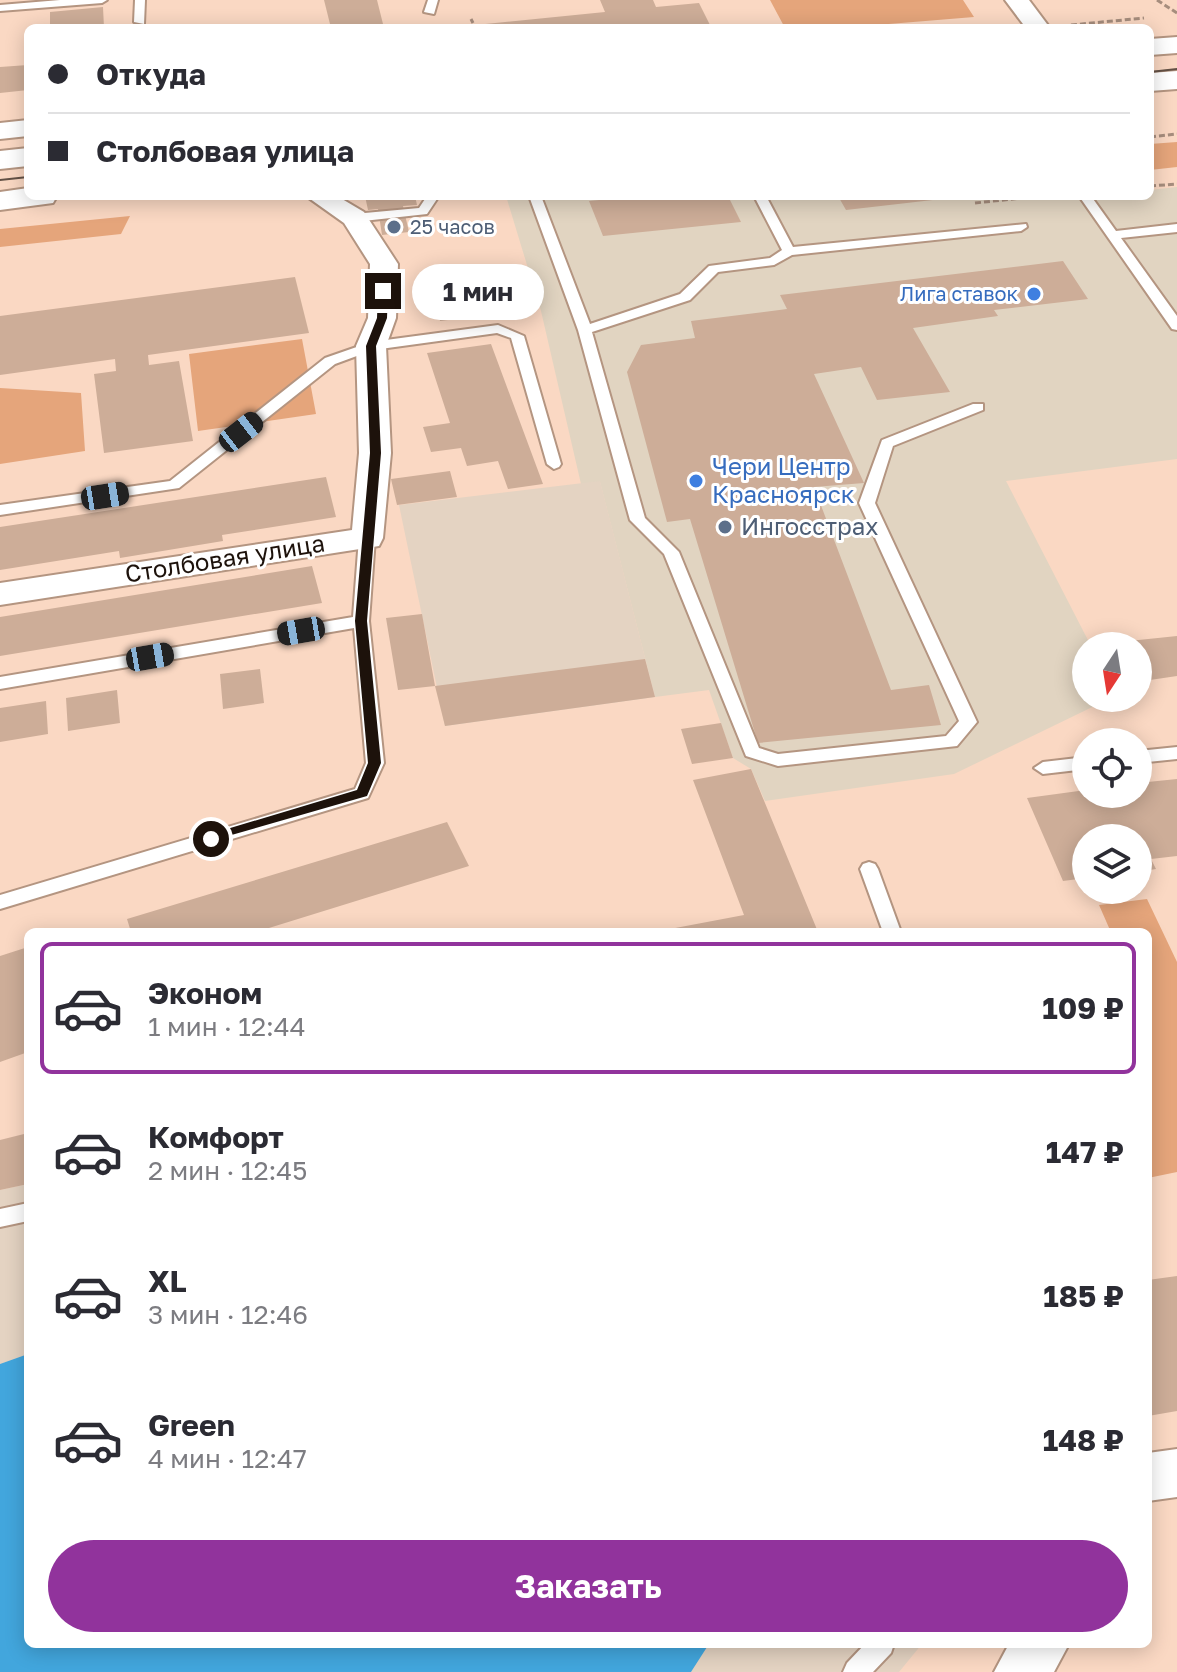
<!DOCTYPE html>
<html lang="ru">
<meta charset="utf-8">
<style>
body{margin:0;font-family:"Golos Text",sans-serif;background:#f2f2f3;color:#2b2b33;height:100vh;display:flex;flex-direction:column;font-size:30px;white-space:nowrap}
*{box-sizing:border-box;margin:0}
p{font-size:26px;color:#7c7c81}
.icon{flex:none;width:44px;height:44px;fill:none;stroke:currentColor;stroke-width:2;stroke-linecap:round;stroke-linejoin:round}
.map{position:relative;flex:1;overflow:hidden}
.drawer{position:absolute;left:24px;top:928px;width:1128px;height:720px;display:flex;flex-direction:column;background:#fff;border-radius:12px;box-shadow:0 4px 20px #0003}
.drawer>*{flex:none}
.banner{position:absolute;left:24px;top:24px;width:1130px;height:176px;border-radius:12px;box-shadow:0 4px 20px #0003;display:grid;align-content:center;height:176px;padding:0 24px;background:#fff}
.needle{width:52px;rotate:192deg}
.tools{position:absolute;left:1072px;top:632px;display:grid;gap:16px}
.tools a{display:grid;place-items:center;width:80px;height:80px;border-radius:50%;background:#fff;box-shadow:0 4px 20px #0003;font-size:40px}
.end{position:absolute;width:36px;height:36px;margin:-18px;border:10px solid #1d120b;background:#fff;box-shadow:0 0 0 4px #fff}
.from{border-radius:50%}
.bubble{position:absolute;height:56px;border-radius:28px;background:#fff;box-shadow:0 4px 20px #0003;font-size:26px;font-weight:700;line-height:56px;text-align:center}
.car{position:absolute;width:24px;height:48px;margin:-24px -12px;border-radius:10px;box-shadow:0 0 6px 2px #0007;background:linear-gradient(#222 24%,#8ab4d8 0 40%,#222 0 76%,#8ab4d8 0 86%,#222 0)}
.banner b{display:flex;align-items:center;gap:28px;height:76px;font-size:30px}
.banner b+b{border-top:2px solid #e1e1e2}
.banner i{width:20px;height:20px;background:#2b2b33}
ul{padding:14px 0 0;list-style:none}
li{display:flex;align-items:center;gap:24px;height:132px;margin:0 16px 12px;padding:0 8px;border:4px solid transparent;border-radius:12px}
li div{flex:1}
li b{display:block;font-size:30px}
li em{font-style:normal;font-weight:700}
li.active{border-color:#91339c}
li>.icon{width:72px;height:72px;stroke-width:1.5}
.primary-button{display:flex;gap:16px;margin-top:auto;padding:16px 24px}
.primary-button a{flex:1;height:92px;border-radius:48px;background:#91339c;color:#fff;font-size:32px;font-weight:700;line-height:92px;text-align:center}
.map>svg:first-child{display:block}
.commercial{fill:#e1d4c1}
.industrial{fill:#e4d3c2}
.green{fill:#e5a57b}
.water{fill:#42a6dd}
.building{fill:#cdad98}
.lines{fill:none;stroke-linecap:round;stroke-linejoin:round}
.lane-casing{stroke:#b49581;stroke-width:4}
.street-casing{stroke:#b49581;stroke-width:4}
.highway-casing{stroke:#b49581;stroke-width:4}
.path{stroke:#a68d7d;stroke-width:3;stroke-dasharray:6 3;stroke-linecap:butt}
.lane{fill:#fff;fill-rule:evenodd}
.street{fill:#fff;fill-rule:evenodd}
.highway{fill:#fff;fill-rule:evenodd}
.tram{stroke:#635145;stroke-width:2}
.route{fill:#1d120b}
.service-dot{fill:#5c6f8a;stroke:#fff;stroke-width:3}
.shop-dot{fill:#3f7fe0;stroke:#fff;stroke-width:3}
.labels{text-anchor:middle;stroke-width:6;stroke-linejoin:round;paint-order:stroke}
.far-service-label{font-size:20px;fill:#4e5e75;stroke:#fff;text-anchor:start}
.far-shop-label{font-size:20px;fill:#366cbe;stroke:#fff;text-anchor:end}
.shop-label{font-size:24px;fill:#366cbe;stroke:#fff;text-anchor:start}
.service-label{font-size:24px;fill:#4e5e75;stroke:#fff;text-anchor:start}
.street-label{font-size:24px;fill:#1d120b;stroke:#fff}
</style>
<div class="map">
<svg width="1177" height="1672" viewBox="0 0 1177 1672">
<rect width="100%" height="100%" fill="#fad8c3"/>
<path class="commercial" d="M1177,187V459L1006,481L1091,646H1086V698H1111L954,774L765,801L751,769L733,758L709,690L655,697L600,482L581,484L541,311L506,196H1046L1049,199L1150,196V190Z"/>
<path class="industrial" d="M600,481L655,697L445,726L399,505Z
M28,1184V1354L0,1364V1190Z
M709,1644H922L899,1672H691Z"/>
<path class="green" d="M770,0H963L974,17L840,28H785Z
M1177,142V167L1150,170V144Z
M130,216L121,234L0,247V229Z
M302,339L316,414L198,431L189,354Z
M0,388L81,393L85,451L0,464Z
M1147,899L1177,962V1172L1148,1178V932H1104L1110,930L1099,905Z"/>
<path class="water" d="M28,1354V1644H709L691,1672H0V1364Z"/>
<path class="building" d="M324,0H377L384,28H331Z
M600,0H653L656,7L699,3L711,27L446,28L605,12Z
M103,7L104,28H50V12Z
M28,65V90L0,93V67Z
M365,196H415L417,205L403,206L409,232L382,235L378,209L368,210Z
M640,196H728L741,222L603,236L589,201Z
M838,196H950V198L846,210Z
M1063,261L1088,299L994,310L998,316L913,328L950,392L877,400L861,367L814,374L864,483L814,487L891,690L929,685L941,725L758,743L690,519L667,522L627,372L641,345L695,338L691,321L787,309L780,295Z
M295,277L309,333L148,355L149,365L179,361L193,441L104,453L94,374L116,371L115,359L0,375V316Z
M531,290L537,309L440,321L435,301Z
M491,344L543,484L508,489L498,461L467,466L461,448L431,452L423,427L450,423L427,353Z
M450,471L457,497L397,505L391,479Z
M326,477L336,517L222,535L223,541L120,558L119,551L0,570V527Z
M312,566L322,603L0,656V617Z
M422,614L435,686L398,690L386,618Z
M1177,636V676L1150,680L1138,658V646H1132L1129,641Z
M645,659L655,697L445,726L435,686Z
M260,669L264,703L223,709L220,674Z
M117,690L120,723L68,731L66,698Z
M46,701L48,734L0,742V708Z
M721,723L733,758L692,764L681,729Z
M751,769L818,932H671L670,929L744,915L693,780Z
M1177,779V856L1151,859L1156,869L1138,872V838H1086V878L1063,881L1027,798L1086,790V794H1138V783Z
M447,822L469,866L256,932H131L127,919Z
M28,947V1052L0,1062V956Z
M28,1133V1184L0,1190V1140Z
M1177,1276V1411L1148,1416V1280Z"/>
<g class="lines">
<defs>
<path id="lane" d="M60,0H107L102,3L0,11V5Z
M135,0H145L144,24L134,22Z
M428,0H438L434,14L424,12Z
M427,196H439L427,214L354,222L348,218L354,214L419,208Z
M529,196H541L590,324L680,294L709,266L770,258L782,250L754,196H766L793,247L1026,224L1027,227L1021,231L792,255L774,265L718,272L690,300L592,332L645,518L679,552L759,748L778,754L946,736L959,721L859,503L882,440L973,404H983V410L893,446L875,503L977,722L957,746L778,766L746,756L664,554L630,520L578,330Z
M1079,196H1091L1116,231L1177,224V232L1121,238L1177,316V330L1172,329Z
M498,325L524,336L561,464L559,467L554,469L547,464L511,338L497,333L373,350L335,364L179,488L0,515V505L170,481L325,358L371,342Z
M367,533L375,538L369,621L384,763L368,798L0,909V895L355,789L366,763L354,628L0,689V677L353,617L359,538Z
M1177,747V759L1138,763V751Z
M1086,757V769L1043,774L1034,768L1043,762Z
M869,862L875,864L878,869L901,932H883L860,869L863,864Z
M28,1203V1221L0,1227V1209Z
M865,1644H894L891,1653L873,1672H843L847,1663Z"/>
<path id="street" d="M1005,0H1029L1050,28H1026Z
M28,120V136L0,139V123Z
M306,196H337L364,212L398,264L396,318L386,346L391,453L383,538L379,546L0,605V583L352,530L359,453L356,346L368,318L370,264L344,223Z
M1177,1449V1497L1148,1501V1453Z
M1009,1644H1069L1054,1672H994Z"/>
<path id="highway" d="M1177,37V53L1150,55V39Z
M1177,71V89L1150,91V73Z
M28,148V166L0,169V151Z
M28,188V196H57L53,203L0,210V192Z"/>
</defs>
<use href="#lane" class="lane-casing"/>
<use href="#street" class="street-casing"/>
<use href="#highway" class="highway-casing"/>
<path class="path" d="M1157,0L1177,13
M471,19L473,23
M1071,25L1144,18
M1150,137L1177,134
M1150,186L1177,184
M975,203L1041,196"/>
<use href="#lane" class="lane"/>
<use href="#street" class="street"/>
<use href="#highway" class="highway"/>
<path class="tram" d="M1150,72L1177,69
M0,180L28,177"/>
</g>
<path class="route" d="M383,288L388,291L387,318L376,346L381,453L367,621L381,763L367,796L207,842V835L357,790L368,763L355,621L370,453L366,346L377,318L378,291Z"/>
<g class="service-dot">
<circle cx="394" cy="227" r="8"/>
<circle cx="725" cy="527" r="8"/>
</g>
<g class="shop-dot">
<circle cx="1034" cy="294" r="8"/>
<circle cx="696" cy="481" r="8"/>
</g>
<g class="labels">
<g class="far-service-label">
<text x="410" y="234">25 часов</text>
</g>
<g class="far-shop-label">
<text x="1018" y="301">Лига ставок</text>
</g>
<g class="shop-label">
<text x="712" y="475">Чери Центр<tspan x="712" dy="28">Красноярск</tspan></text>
</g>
<g class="service-label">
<text x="741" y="535">Ингосстрах</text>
</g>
<g class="street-label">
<text transform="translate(225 559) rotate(-9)" y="8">Столбовая улица</text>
</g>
</g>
</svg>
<div class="tools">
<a><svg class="needle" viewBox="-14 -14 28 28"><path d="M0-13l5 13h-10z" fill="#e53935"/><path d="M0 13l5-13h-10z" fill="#7c7c81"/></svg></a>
<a><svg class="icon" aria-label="locate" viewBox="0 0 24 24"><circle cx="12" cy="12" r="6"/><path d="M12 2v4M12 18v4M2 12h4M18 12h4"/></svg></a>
<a><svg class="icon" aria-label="layers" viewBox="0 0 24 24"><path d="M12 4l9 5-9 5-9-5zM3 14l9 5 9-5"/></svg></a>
</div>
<i class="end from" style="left:211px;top:839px"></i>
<i class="end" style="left:383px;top:291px"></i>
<div class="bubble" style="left:412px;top:264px;width:132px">1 мин</div>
<i class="car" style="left:241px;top:432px;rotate:52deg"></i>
<i class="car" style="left:105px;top:496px;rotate:81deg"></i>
<i class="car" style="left:301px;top:631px;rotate:260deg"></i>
<i class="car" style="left:150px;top:657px;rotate:80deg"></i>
<div class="banner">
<b><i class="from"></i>Откуда</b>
<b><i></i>Столбовая улица</b>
</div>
<section class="drawer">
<ul>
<li class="active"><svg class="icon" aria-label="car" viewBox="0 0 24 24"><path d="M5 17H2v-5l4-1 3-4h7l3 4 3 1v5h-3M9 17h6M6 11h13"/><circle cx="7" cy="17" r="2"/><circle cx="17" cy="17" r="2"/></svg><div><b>Эконом</b><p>1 мин · 12:44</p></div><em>109 ₽</em></li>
<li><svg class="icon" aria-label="car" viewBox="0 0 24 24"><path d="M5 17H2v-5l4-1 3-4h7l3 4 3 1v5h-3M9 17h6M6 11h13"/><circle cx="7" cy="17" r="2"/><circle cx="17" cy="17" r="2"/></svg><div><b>Комфорт</b><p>2 мин · 12:45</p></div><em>147 ₽</em></li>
<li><svg class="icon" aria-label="car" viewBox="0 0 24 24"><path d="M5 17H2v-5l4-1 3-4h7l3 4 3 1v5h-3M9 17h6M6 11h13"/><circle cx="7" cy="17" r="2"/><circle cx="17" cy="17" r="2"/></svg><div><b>XL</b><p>3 мин · 12:46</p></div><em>185 ₽</em></li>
<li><svg class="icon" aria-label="car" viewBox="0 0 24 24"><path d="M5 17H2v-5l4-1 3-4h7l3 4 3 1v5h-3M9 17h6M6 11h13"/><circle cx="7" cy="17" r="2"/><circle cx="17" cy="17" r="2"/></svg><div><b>Green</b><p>4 мин · 12:47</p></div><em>148 ₽</em></li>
</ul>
<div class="primary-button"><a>Заказать</a></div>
</section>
</div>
